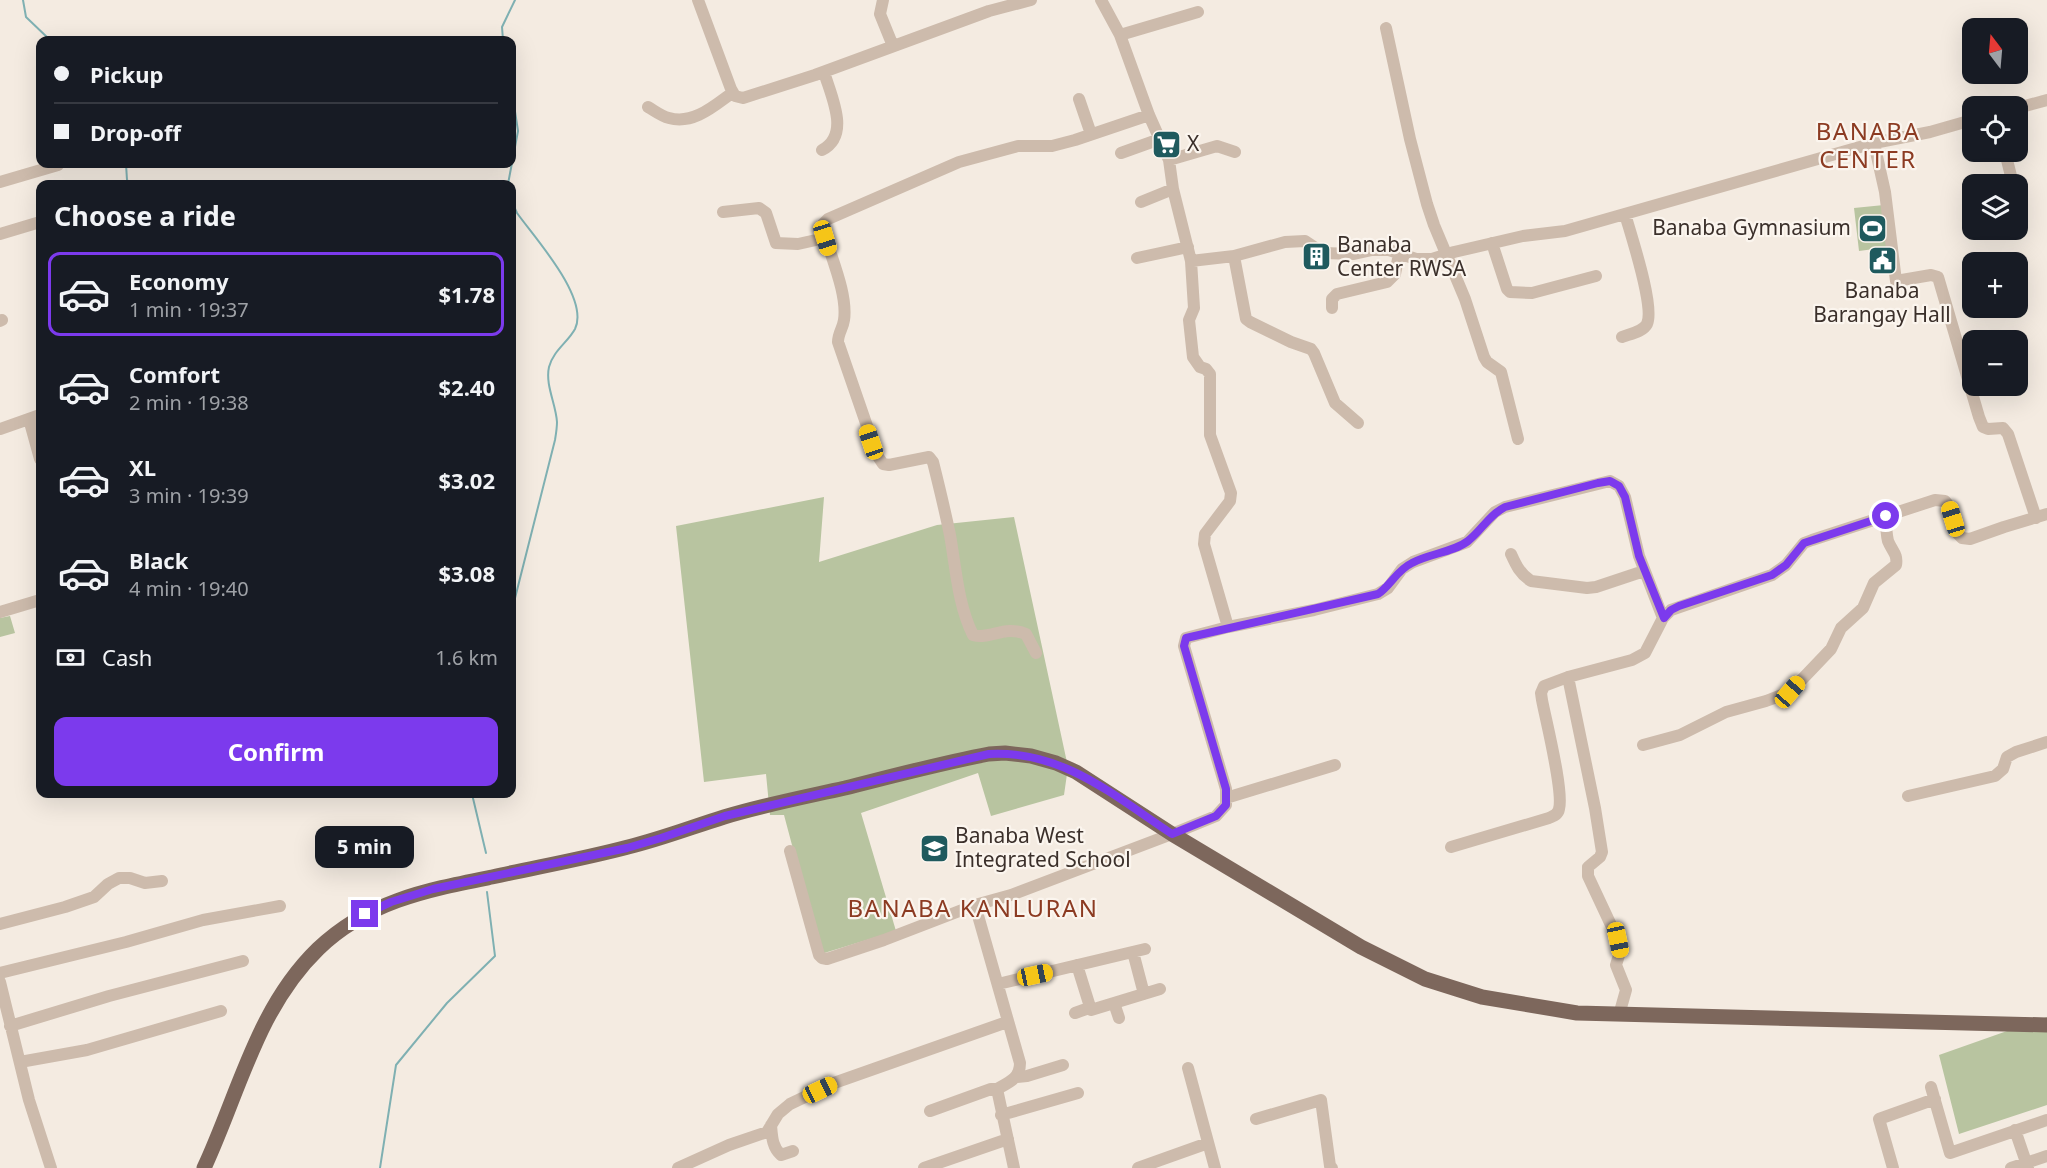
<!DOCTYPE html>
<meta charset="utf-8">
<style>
body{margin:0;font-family:"Noto Sans",sans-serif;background:#242831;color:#f1f3f6;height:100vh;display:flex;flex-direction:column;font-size:22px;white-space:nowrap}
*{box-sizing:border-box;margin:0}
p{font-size:20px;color:#9ea1a6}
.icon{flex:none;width:33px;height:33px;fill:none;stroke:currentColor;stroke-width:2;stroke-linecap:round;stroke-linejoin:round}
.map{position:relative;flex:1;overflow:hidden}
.sheet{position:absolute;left:36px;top:180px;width:480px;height:618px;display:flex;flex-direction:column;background:#171b24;border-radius:12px;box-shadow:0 6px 24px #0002}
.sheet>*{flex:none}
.top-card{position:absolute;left:36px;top:36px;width:480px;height:132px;border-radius:12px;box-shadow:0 6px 24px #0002;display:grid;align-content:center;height:132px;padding:0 18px;background:#171b24}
.needle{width:39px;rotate:344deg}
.buttons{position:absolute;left:1962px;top:18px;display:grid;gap:12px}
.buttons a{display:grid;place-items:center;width:66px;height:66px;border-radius:12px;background:#171b24;box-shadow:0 6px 24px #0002;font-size:30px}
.end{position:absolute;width:27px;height:27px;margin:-14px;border:8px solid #7c3aed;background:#fff;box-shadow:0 0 0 3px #fff}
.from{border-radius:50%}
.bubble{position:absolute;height:42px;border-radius:12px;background:#171b24;box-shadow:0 6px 24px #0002;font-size:20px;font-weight:700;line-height:42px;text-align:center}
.car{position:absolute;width:18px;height:36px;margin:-18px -9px;border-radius:8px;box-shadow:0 0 4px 2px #0007;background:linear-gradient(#f5c518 24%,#345 0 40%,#f5c518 0 76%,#345 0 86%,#f5c518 0)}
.top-card b{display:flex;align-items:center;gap:21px;height:57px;font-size:22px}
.top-card b+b{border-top:2px solid #363941}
.top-card i{width:15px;height:15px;background:#f1f3f6}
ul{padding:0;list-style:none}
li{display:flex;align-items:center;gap:18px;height:84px;margin:0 12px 9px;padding:0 6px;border:3px solid transparent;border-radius:12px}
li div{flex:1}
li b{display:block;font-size:22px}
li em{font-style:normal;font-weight:700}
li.active{border-color:#7c3aed}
li>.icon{width:54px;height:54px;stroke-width:1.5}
h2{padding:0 18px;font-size:27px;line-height:72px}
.pay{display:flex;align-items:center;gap:15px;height:66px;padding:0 18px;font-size:22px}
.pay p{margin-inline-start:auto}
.cta{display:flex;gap:12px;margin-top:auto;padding:12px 18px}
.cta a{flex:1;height:69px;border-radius:12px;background:#7c3aed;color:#fff;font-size:24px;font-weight:700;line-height:69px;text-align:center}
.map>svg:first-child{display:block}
.green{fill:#b8c4a0}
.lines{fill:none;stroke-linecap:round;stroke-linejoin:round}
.stream{stroke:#7fb0b2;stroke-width:2}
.minor{stroke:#cdbbac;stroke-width:12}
.major{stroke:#7d675c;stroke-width:15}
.route{stroke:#7c3aed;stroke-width:8}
.labels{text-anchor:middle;stroke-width:4.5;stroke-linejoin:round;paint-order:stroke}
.poi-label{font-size:21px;fill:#3b302b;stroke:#fbf5ee;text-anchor:start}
.quarter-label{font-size:24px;letter-spacing:1.5px;fill:#8c3b22;stroke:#fbf5ee}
</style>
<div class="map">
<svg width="2047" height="1168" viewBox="0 0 2047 1168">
<rect width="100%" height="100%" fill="#f4ebe1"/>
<path class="green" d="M1884,205L1889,247L1859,251L1854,208Z
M824,497L819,562L937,525L1014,517L1068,767L1064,795L991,816L978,773L861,813L896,931L821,954L784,815H770L766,774L704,782L676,526Z
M10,616L15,633L0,637V618Z
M2047,1017V1105L1959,1134L1939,1055Z"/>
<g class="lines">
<path class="stream" d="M23,0L26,17L50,40
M503,40L502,27L515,0
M126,164L127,180L132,184
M508,184L518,131L512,92
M512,202L517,213C534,237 590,298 575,329C568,342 553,351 549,367C545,385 556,404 557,422C557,428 556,434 555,440L512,610
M472,794L486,853
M380,1168L396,1065L447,1003L495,956L487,892"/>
<path class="minor" d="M698,0L731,89L735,96L743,98L815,75L989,11L1031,0
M883,0L880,14L893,46
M1101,0L1120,35L1149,115L1169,160L1173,189L1191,261
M1386,28L1410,139L1427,204L1434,225L1465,299L1484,357L1487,362L1501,372L1518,439
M1120,35L1198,12
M1079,99L1091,134
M648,107C655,111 661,116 669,118C693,125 714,106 732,93
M2018,108L2047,100
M1874,143L1885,192L1896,281L1931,275L1938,277L1979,417L1983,427L1988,429L2003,428L2008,434L2036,518
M822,150C851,135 831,96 824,72
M2005,152L2013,184
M1121,153L1160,139
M1169,160L1217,146L1235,152
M0,182L58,165
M1141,202L1173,189
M2018,206L2022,226
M723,212L759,208L766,213L776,243L798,244L825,238
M0,234L40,222
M1492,243L1507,289L1510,292L1532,293L1596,276
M1234,256L1246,319L1250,322L1291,342L1311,349L1314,353L1335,403L1358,423
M1137,258L1188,247
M1332,308V299L1337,294L1387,282L1395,274L1399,254
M0,321L2,320
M1622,337C1629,334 1643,332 1647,324C1655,307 1631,235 1625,214
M29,419L40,459
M0,429L40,415
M1511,554C1516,565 1520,574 1531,581L1587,588L1596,587L1644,571
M0,612L40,600
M1228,627L1314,610L1378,594L1388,588L1402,569L1413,562L1467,542L1495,512L1505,507L1610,481L1619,486L1625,497L1639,556L1663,618
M1036,653L1026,634C1004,625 990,640 973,635C958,605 956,569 950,535C945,511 939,486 933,462L929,457L889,465L883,464L877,455L838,342C838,333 843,328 844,320C848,294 830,255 823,229V224L828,219L959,162L1018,146H1052L1075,140L1149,115
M1568,677L1595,808L1602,852L1600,857L1588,867V876L1618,940L1620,952L1616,965L1626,990L1619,1015
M1643,745L1680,735L1726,712L1766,701L1790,692L1831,649L1841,628L1863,608L1874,583L1896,565C1898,554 1892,551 1888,541C1886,533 1886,524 1886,516
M1908,796L1995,776L2003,769L2007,757L2016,752L2047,742
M1226,798L1335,765
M1451,847L1549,818C1553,816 1558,815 1559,809C1564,792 1546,721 1542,700L1541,693L1544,686L1568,677L1632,660L1645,653L1663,618L1671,610L1772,575L1786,565L1804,543L1812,540L1935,500L1945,501L1949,506L1957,533L1962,538L1970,539L2004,527L2047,514
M790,851L819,955L822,958L827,959L884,940L975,905L1011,895L1172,834L1216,816L1226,805V789L1184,646L1186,638L1228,627L1204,544L1205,534L1230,501L1231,493L1210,435V374L1206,369L1200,367L1193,357L1189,320L1194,308L1191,261L1234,256L1285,242L1305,241L1323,253L1354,254L1372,250H1389L1416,259H1432L1454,252L1523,236L1565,231L1874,143L1930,132L1972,120
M975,905L1020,1063C1020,1078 1010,1082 997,1089L1014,1168
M0,924L65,907L94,897L108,884L119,878H130L145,883L162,881
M1133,952L1144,994
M1077,965L1091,1010L1160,989
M0,973L126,942L203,920L280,906
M0,982L29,1100L51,1168
M998,984L1145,949
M1114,1003L1119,1018
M1075,1013L1089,1008
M10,1026L109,996L243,961
M20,1062L87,1050L221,1011
M1188,1068L1215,1168
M1017,1077L1027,1076L1063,1065
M1931,1087L1950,1153L2047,1120
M930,1111L991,1089H997
M1001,1115L1078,1093
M1256,1119L1321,1100L1330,1166L1332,1168
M771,1125C772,1136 772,1147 781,1155L793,1151
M2015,1130L2028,1168
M678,1168L729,1145L767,1132L778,1114L790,1104L834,1083L1007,1022
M924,1168L1008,1139
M1138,1168L1208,1143
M1893,1168L1879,1119L1935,1099
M2011,1168L2047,1156"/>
<path class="major" d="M204,1168C239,1093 257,1008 318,949C368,901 427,890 492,877C537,867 583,859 628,847C661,839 692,827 724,817C763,805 805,797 845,788C893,776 941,763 989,754L1005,753L1031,756L1056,763L1076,772L1172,834L1361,947L1425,979L1482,997L1577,1013L2047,1025"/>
</g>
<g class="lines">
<path class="route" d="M365,914L391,902L433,889L627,848L661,838L725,816L989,754C1063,750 1114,796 1172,834L1216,816L1226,805V789L1184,646L1186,638L1378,594C1391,585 1397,570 1412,563C1428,554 1454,552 1468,541C1482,530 1489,515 1505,507L1598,483L1610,481L1619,486L1625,497L1639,556L1664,618L1671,610L1679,606L1772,575L1786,565L1804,543L1886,516"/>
</g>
<defs>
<symbol id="supermarket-square" viewBox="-11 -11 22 22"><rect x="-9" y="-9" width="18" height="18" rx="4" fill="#1f5a5e" stroke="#fbf5ee"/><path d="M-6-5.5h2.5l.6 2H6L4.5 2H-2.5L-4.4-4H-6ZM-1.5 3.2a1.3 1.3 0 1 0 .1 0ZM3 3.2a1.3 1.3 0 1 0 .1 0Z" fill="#fff"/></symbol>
<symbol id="stadium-square" viewBox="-11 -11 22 22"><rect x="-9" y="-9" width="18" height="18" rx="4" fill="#1f5a5e" stroke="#fbf5ee"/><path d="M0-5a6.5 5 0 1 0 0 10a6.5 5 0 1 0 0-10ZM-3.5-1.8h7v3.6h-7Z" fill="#fff"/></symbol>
<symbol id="building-square" viewBox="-11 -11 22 22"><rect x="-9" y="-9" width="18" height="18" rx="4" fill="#1f5a5e" stroke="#fbf5ee"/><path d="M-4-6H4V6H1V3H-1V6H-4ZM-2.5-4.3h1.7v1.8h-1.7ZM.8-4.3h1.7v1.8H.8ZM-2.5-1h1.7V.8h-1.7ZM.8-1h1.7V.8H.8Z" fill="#fff"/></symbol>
<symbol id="civic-square" viewBox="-11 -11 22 22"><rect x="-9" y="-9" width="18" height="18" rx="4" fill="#1f5a5e" stroke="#fbf5ee"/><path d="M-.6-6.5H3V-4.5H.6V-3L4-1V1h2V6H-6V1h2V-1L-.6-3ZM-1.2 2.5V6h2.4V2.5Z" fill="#fff"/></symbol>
<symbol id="school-square" viewBox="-11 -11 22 22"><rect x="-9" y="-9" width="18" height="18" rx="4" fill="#1f5a5e" stroke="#fbf5ee"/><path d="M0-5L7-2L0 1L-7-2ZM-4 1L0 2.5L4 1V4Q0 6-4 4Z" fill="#fff"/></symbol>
</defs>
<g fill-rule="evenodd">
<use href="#supermarket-square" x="1150" y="128" width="33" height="33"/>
<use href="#stadium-square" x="1856" y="212" width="33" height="33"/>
<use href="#building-square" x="1300" y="240" width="33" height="33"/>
<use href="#civic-square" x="1866" y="244" width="33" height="33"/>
<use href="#school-square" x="918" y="832" width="33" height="33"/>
</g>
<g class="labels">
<g class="poi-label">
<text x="1187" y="151">X</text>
<text x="1851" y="235" text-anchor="end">Banaba Gymnasium</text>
<text x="1337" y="252">Banaba<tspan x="1337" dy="24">Center RWSA</tspan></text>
<text x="1882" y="298" text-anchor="middle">Banaba<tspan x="1882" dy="24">Barangay Hall</tspan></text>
<text x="955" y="843">Banaba West<tspan x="955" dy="24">Integrated School</tspan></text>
</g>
<g class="quarter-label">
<text x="1868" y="140">BANABA<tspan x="1868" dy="28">CENTER</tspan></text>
<text x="973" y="917">BANABA KANLURAN</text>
</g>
</g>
</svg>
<div class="buttons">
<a><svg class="needle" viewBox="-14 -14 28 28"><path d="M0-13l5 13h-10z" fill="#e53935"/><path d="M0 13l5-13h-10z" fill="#9ea1a6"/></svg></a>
<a><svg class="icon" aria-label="locate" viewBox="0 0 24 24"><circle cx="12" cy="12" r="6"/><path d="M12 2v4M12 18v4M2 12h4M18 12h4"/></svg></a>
<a><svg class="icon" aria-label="layers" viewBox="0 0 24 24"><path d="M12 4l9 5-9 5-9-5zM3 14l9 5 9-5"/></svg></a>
<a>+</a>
<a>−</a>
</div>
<i class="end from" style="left:1886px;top:516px"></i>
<i class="end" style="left:365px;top:914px"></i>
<div class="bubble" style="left:315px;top:826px;width:99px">5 min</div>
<i class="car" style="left:825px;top:238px;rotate:163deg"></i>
<i class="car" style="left:871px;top:442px;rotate:341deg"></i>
<i class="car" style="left:1953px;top:519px;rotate:343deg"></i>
<i class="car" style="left:1790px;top:692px;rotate:41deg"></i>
<i class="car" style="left:1618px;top:940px;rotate:168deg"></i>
<i class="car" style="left:1035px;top:975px;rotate:78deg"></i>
<i class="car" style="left:820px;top:1090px;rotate:65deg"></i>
<div class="top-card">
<b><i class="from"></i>Pickup</b>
<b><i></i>Drop-off</b>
</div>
<section class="sheet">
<h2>Choose a ride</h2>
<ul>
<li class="active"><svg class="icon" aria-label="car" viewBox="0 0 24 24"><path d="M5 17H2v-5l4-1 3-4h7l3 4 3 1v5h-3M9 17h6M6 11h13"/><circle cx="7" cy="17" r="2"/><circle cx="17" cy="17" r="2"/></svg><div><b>Economy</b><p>1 min · 19:37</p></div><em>$1.78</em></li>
<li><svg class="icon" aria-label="car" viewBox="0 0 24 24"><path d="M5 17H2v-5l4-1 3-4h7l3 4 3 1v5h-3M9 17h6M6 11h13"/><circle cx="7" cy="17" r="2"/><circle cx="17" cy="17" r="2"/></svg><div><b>Comfort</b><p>2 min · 19:38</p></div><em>$2.40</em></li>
<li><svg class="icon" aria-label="car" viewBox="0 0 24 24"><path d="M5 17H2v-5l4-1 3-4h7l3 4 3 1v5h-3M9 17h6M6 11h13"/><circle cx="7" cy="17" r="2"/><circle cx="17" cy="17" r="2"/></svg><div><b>XL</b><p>3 min · 19:39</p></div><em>$3.02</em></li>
<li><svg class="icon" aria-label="car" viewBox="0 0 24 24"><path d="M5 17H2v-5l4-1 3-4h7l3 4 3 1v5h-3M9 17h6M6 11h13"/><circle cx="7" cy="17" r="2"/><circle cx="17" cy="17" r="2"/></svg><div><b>Black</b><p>4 min · 19:40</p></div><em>$3.08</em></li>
</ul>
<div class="pay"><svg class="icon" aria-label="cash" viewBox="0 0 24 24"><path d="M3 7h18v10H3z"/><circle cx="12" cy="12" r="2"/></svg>Cash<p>1.6 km</p></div>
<div class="cta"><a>Confirm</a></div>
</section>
</div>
